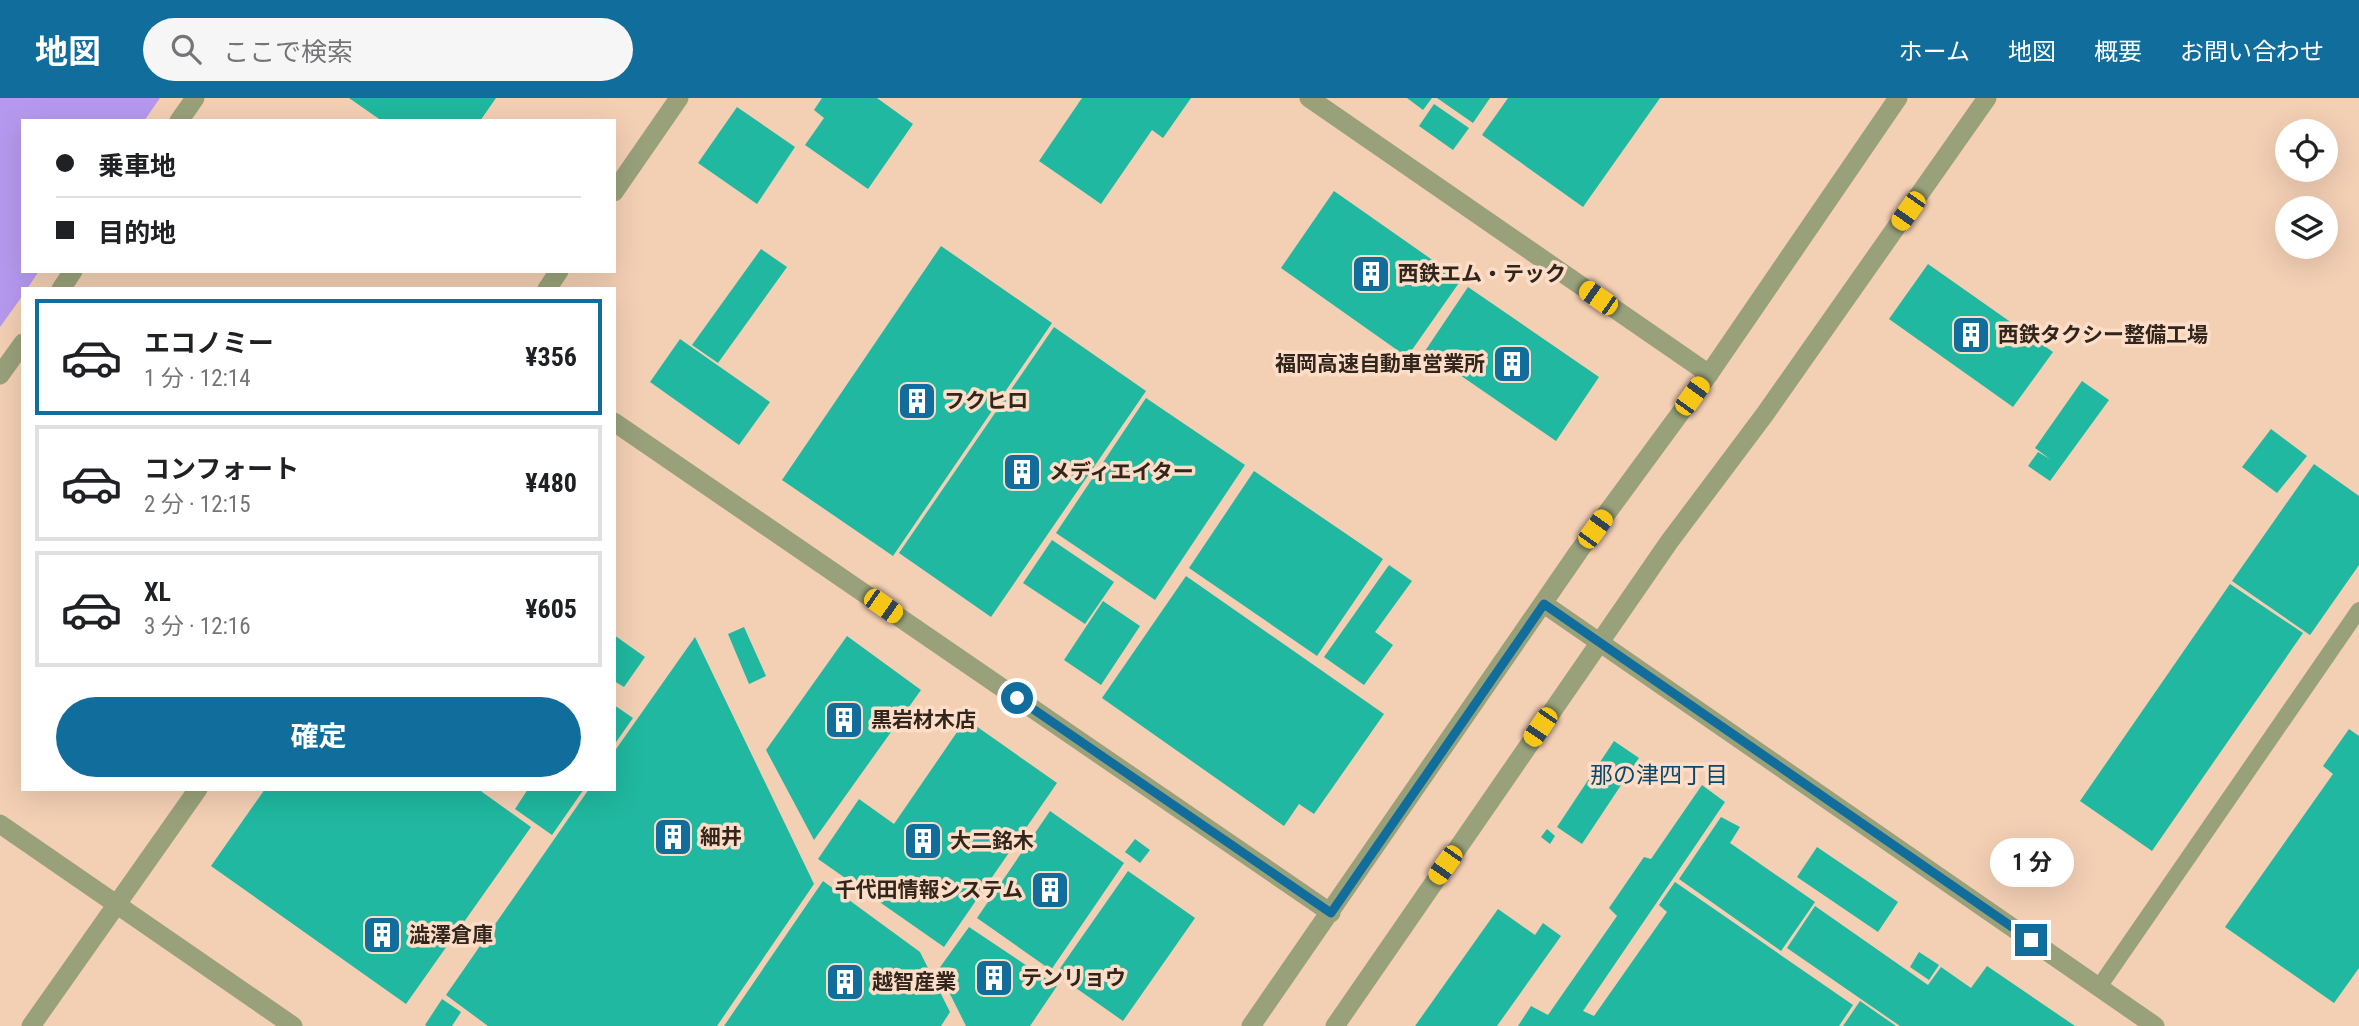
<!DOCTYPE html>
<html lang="ja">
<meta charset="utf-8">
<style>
body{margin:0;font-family:"Roboto Condensed","Noto Sans JP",sans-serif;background:#f6f6f6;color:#202124;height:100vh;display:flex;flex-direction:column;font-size:26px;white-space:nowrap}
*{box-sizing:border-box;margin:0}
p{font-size:23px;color:#757577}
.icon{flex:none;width:38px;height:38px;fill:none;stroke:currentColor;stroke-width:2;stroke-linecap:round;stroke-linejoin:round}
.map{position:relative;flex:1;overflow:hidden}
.sheet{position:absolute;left:21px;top:189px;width:595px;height:504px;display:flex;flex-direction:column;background:#fff;border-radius:0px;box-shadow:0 7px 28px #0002}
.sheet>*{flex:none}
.hud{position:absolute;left:21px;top:21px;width:595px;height:154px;border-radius:0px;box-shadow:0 7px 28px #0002;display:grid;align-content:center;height:154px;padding:0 35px;background:#fff}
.fabs{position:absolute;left:2275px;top:21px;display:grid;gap:14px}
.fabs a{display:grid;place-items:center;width:63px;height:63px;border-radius:50%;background:#fff;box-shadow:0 7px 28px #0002;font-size:35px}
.end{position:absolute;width:32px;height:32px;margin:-16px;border:9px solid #116e9c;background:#fff;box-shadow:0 0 0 4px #fff}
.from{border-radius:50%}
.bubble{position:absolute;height:49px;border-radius:24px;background:#fff;box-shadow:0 7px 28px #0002;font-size:23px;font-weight:700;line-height:49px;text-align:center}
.car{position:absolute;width:21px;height:42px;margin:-21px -10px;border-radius:9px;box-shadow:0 0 5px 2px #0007;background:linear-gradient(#f5c518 24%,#345 0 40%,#f5c518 0 76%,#345 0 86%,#f5c518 0)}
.hud b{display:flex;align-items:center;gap:24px;height:66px;font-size:26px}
.hud b+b{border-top:2px solid #e0e0e0}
.hud i{width:18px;height:18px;background:#202124}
ul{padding:12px 0 0;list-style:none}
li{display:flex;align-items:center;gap:21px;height:116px;margin:0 14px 10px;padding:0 21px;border:4px solid #e0e0e0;border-radius:0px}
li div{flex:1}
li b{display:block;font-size:26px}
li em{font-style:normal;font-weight:700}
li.active{border-color:#116e9c}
li>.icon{width:63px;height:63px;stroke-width:1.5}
.action{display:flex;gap:14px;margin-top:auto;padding:14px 35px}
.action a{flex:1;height:80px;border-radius:42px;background:#116e9c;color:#fff;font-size:28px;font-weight:700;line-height:80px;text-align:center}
header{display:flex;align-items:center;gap:42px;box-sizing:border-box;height:98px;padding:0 35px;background:#116e9c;color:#fff}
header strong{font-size:33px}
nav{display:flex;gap:38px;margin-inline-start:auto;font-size:24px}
.search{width:490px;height:63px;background:#f6f6f6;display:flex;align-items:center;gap:18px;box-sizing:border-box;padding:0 24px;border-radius:38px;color:#757577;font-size:26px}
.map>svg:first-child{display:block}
.water{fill:#b599ee}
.building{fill:#20b8a0}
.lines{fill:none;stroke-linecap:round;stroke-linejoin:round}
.service{stroke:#98a17a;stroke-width:16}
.minor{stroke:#98a17a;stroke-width:19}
.tertiary{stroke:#98a17a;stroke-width:19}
.route{stroke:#116e9c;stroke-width:9}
.labels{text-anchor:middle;stroke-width:7;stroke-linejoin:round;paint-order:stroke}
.poi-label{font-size:21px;font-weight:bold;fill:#32251b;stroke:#fbddc8;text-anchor:start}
.neighbourhood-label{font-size:23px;fill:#0a4969;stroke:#fbddc8}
</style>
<header>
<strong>地図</strong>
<div class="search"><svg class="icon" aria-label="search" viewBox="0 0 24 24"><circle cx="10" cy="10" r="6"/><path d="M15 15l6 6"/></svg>ここで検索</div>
<nav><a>ホーム</a><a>地図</a><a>概要</a><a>お問い合わせ</a></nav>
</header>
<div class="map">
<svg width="2359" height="928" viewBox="0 0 2359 928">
<rect width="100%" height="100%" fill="#f3cfb4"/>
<path class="water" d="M0,0H160L144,23H23V173H39L27,191H23V197L0,229Z"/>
<path class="building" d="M349,0H496L480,23H382Z
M822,0H877L913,26L868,91L805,47L824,20L814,12Z
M1082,0H1191L1163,40L1152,32L1101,106L1039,63Z
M1407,0H1432L1423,12Z
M1437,0H1490L1473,25Z
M1508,0H1660L1583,109L1482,37Z
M1434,6L1469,30L1453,52L1419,28Z
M737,9L795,49L757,106L698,65Z
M1334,93L1461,182L1407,259L1281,170Z
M941,148L1052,225L893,458L782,382Z
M761,151L787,169L718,265L692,247Z
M1928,166L2053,254L2013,309L1889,221Z
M1468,189L1599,279L1556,343L1425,253Z
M1054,229L1146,293L991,519L899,455Z
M680,241L770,304L739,347L650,284Z
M2082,283L2109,302L2050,383L2028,368L2038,354L2050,361L2035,350Z
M1146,300L1245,367L1155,502L1056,435Z
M2271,331L2307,358L2277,395L2242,369Z
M2314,366L2359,398V467L2310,537L2232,483Z
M1254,373L1383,461L1317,558L1189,470Z
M1052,442L1114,484L1085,526L1023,485Z
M1389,467L1412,483L1375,534L1393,547L1364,587L1324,559Z
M1186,478L1384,616L1314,716L1299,706L1284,728L1102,600Z
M2230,486L2303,535L2152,753L2080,703Z
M1103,503L1140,528L1101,587L1064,562Z
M744,529L766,578L749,586L728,536Z
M614,537L645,559L624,589L614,583Z
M847,538L921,592L814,742L766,652Z
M695,539L814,786L717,928H488L446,897L589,691H614V654Z
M614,607L633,620L614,647Z
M966,621L1057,685L944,849L818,761L859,701L894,726Z
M2349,631L2359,638V870L2334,905L2225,829L2333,676L2323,668Z
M1614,643L1639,660L1582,746L1557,729Z
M1702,687L1725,704L1583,913L1594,918L1667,814L1659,807L1675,784L1853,907L1839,928H1518L1531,908L1548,917L1617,818L1609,810L1644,759L1651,761Z
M265,691H478L531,729L406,906L211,768Z
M528,691H584L552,737L515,711Z
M1050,713L1124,765L1051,872L977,820Z
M1721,719L1740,729L1730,745L1815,804L1781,853L1679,781Z
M1547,731L1555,738L1550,746L1541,739Z
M1135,741L1150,752L1140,765L1125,754Z
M1817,749L1898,804L1878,834L1797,779Z
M1128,773L1195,820L1123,923L1056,876Z
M823,783L920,854L950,914L941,928H724Z
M1815,808L1928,887L1941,869L1971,890L1987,868L2075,928H1900L1787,850Z
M1498,811L1535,837L1543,825L1561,838L1497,928H1415Z
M969,829L1057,888L1030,928H966L938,872Z
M1919,854L1939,867L1929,882L1910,869Z
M442,901L461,914L452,928H427L425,927Z
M1860,903L1896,928H1843Z"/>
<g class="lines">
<path class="service" d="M2099,889L2359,512"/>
<path class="minor" d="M1309,0L1709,276
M179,23L195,0
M61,191L73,173
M0,277L23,245"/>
<path class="tertiary" d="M614,94L679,0
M547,191L559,173
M614,324L1331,815
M1544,506L2155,928
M0,726L293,928
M31,928L198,691
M1251,928L1579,453L1709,276L1898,0
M1335,928L1669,444L1765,316L1987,0"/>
</g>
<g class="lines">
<path class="route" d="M1017,600L1331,815L1544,506L2031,842"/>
</g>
<defs>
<symbol id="building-square" viewBox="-11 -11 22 22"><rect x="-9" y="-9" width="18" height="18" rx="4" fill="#116e9c" stroke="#fbddc8"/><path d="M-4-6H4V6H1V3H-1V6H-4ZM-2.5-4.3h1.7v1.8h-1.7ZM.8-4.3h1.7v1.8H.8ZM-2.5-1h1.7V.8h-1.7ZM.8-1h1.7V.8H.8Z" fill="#fff"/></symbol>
</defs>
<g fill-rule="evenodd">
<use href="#building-square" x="1349" y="154" width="44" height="44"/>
<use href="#building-square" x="1949" y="215" width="44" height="44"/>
<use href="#building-square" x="1490" y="244" width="44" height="44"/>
<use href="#building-square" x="895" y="281" width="44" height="44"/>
<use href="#building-square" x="1000" y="352" width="44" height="44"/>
<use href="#building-square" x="822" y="600" width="44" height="44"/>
<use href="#building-square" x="651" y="717" width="44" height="44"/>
<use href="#building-square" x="901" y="721" width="44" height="44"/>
<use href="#building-square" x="1028" y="770" width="44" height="44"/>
<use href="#building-square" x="360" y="815" width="44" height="44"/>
<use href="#building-square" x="972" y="858" width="44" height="44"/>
<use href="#building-square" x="823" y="862" width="44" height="44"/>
</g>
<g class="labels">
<g class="poi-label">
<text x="1398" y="183">西鉄エム・テック</text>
<text x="1998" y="244">西鉄タクシー整備工場</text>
<text x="1485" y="273" text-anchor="end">福岡高速自動車営業所</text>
<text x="944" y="310">フクヒロ</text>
<text x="1049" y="381">メディエイター</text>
<text x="871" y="629">黒岩材木店</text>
<text x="700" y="746">細井</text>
<text x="950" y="750">大二銘木</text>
<text x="1023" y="799" text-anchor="end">千代田情報システム</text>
<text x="409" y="844">澁澤倉庫</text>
<text x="1021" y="887">テンリョウ</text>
<text x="872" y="891">越智産業</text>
</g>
<g class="neighbourhood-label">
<text x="1659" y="685">那の津四丁目</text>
</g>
</g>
</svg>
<div class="fabs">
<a><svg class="icon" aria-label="locate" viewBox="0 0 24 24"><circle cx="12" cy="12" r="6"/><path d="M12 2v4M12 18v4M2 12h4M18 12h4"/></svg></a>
<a><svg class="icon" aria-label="layers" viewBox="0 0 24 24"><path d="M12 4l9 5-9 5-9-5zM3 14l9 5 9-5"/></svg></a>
</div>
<i class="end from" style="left:1017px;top:600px"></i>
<i class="end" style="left:2031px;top:842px"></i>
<div class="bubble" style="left:1990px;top:740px;width:84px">1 分</div>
<i class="car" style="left:1908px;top:113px;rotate:215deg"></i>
<i class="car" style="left:1598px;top:200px;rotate:305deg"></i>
<i class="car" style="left:1692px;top:298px;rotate:36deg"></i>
<i class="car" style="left:1595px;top:431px;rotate:36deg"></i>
<i class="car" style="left:883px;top:508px;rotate:125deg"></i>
<i class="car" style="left:1540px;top:629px;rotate:214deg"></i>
<i class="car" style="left:1445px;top:767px;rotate:215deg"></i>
<div class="hud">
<b><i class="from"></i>乗車地</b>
<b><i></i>目的地</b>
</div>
<section class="sheet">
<ul>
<li class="active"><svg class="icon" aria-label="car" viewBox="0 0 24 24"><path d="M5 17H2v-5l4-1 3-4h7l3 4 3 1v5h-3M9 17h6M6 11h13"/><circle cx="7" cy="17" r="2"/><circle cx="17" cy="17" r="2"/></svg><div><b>エコノミー</b><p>1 分 · 12:14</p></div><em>¥356</em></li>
<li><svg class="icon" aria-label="car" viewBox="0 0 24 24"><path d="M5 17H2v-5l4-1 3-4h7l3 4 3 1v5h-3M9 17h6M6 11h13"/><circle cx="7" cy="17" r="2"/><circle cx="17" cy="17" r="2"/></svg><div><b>コンフォート</b><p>2 分 · 12:15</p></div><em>¥480</em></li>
<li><svg class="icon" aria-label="car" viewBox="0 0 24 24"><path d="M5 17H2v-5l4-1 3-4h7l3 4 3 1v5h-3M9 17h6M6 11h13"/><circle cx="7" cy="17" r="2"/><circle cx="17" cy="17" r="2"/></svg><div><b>XL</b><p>3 分 · 12:16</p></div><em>¥605</em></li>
</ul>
<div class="action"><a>確定</a></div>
</section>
</div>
